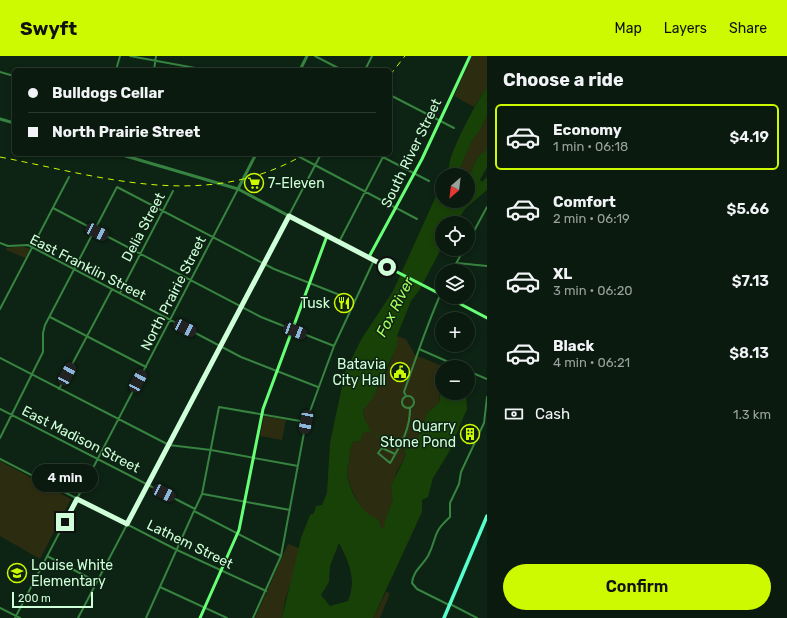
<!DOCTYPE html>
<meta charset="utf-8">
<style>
body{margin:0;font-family:Rubik,sans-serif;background:#132317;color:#f1f3f6;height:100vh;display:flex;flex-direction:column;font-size:15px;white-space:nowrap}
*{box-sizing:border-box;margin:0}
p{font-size:13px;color:#99a19e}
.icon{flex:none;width:22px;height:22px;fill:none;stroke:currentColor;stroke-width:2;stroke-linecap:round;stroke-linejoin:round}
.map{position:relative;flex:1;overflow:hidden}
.sheet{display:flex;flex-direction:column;background:#0a1a0e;width:300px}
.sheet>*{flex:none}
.hud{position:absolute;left:12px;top:12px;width:380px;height:88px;border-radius:6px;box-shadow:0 2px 6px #0003,0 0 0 1px #2a382e;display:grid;align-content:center;height:88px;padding:0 16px;background:#0a1a0e}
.needle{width:26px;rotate:208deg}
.fabs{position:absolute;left:435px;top:112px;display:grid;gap:8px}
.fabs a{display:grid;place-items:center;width:40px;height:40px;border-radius:50%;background:#0a1a0e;box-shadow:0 2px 6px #0003,0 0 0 1px #2a382e;font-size:20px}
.scale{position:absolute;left:12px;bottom:10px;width:81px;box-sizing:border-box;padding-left:4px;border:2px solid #cfffd8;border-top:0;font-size:11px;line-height:14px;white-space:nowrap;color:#cfffd8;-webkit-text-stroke:3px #0d2313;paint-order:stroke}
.end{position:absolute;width:18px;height:18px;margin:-9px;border:5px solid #cfffd8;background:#111;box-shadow:0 0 0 2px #111}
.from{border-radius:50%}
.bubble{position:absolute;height:28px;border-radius:14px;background:#0a1a0e;box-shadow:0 2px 6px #0003,0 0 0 1px #2a382e;font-size:13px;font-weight:600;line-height:28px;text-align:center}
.car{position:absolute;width:12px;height:24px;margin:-12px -6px;border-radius:5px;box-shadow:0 0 3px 1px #0007;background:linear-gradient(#222 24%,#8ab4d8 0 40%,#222 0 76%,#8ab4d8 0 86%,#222 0)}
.hud b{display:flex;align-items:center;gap:14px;height:38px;font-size:15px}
.hud b+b{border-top:1px solid #2a382e}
.hud i{width:10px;height:10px;background:#f1f3f6}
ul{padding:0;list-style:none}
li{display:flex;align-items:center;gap:12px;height:66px;margin:0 8px 6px;padding:0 8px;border:2px solid transparent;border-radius:6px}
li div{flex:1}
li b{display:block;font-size:15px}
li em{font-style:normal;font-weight:600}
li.active{border-color:#cdfa00}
li>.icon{width:36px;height:36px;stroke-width:1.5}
h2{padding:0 16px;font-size:18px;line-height:48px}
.pay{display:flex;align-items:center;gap:10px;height:44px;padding:0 16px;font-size:15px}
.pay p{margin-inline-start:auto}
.button{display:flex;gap:8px;margin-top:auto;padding:8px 16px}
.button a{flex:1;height:46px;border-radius:24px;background:#cdfa00;color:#111;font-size:16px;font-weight:600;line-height:46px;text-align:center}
header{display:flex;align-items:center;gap:24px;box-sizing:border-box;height:56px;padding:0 20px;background:#cdfa00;color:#111}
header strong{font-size:19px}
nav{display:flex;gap:22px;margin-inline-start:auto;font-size:14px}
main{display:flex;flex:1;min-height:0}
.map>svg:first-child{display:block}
.green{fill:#2c2d10}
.water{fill:#184108;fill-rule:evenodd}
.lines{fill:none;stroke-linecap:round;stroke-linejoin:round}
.stream{stroke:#184108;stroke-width:1}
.minor{stroke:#378340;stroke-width:2}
.tertiary{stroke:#378340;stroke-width:3}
.secondary{stroke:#66ff76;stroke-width:3}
.primary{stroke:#56ffcd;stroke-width:3.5}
.rail{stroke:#cdfa00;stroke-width:1;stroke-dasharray:6 5;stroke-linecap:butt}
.route{stroke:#cfffd8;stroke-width:5}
.labels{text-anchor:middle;stroke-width:3;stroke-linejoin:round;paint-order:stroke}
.street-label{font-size:14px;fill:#cfffd8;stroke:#0d2313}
.poi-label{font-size:14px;fill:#cfffd8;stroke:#0d2313;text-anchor:end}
.water-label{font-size:15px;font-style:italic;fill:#a7ff5d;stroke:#0d2313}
</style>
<header>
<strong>Swyft</strong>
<nav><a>Map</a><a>Layers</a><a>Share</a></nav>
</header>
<main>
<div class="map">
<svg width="487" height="562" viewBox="0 0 487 562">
<rect width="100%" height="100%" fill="#0d2313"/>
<path class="green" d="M472,0H487V31L474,51L454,40Z
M487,59V93L477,102L468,123V119H460L461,110L472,85L482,71Z
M21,190L30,193L25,202L6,194L7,192Z
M397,280L406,283L415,299L445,311H442L439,347L428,356L414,391L411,393H403L406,399L396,417L393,444L385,465L386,470L383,473C366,463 347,433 347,413C351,404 348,395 353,386L360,385L366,368L363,354C379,334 394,305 397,280Z
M264,360L286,364L282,384L260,380Z
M0,405L71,443L40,503L0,480Z
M288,488L299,492L293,520L285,544L282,562H255Z
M386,536L390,537L380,562H373Z"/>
<path class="water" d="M487,31V59L482,71L472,85L461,110L460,119H447C449,112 449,105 452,98C462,74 473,52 487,31Z
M487,93V111L480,124L482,126L487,121V134L465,153L456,167H442V191L420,233L411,245L397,280V290L373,342L363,354L365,364L371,375L363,377L360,385L353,386C348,395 351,404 347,413C347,428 355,445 366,456C371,461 377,461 380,467V471L384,472L385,465L393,444L391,430L406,399L403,392L411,393L414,391L428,356L439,347L442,328V337H466L467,353L449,396L433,422L428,441L422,444V456L373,562H282L301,482L310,459L314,457L316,450L322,449L327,437L330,387L345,316L362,282L393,235L442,127V145H468V123L477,102ZM339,487C349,506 357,524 348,545L330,550L321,539L329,526L330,510Z"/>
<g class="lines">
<path class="stream" d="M371,375L375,379L395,388"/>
<path class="minor" d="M130,0L206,14
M315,0L342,14
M116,14L120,0
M154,14L156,0
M365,14L372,0
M0,16L14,20
M390,39L454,72
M294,98L417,163
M377,98L429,125
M53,152L261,261L334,290
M339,186L383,101
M468,186L487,151
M0,187L8,190L28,189L241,301L318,331
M457,207L487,210
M452,215L464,193
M120,237L173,135
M0,253L69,121
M50,261L146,311
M419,293L460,311
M0,302L169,389L211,394L298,410
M468,315L487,323
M59,333L112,233
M402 346a6 6 0 1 1 12 0a6 6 0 1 1-12 0Z
M406,340L404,336C416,302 427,268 442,235
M0,353L195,453L202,438L219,351L306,366
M0,382L43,296V277L45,269L117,131L274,213L355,245
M395,398L382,392L378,397L390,407L392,404C402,386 410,373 410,352
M0,403L177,494L266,535
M203,438L290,454
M47,500L97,526
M160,531L227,562
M450,548L477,562
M449,549L417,533L412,527C413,515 422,510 428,500C438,481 431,478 450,461V447L459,428L461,416L484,367L487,341
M0,552L20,562
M15,562L238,133
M78,562L321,98
M146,562L194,455L281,500
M253,562L281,500L306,366L334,290L374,204"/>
<path class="tertiary" d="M300,14L307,0
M0,63L14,67
M119,98L238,133L327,180
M238,133L256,98"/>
<path class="secondary" d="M369,201L422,103L470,0
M447,241L487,262
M200,562L239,474L263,353L327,180L442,239"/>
<path class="primary" d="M444,562L487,460"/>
<path class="rail" d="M390,19L405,0
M0,101C103,121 207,156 305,98"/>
</g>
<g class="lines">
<path class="route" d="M65,466L77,443L127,468L289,160L387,211"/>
</g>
<defs>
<symbol id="supermarket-ring" viewBox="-11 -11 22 22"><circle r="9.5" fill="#0d2313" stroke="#cdfa00" stroke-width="1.5"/><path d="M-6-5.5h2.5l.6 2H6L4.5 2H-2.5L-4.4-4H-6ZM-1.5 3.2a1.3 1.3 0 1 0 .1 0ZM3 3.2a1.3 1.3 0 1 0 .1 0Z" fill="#cdfa00"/></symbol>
<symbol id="restaurant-ring" viewBox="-11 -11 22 22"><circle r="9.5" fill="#0d2313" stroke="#cdfa00" stroke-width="1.5"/><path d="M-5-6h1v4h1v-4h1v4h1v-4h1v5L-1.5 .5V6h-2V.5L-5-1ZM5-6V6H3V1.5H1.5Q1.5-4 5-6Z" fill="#cdfa00"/></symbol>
<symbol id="civic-ring" viewBox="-11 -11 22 22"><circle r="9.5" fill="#0d2313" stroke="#cdfa00" stroke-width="1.5"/><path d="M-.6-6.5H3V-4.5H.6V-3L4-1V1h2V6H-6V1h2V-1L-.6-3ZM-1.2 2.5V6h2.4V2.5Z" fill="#cdfa00"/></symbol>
<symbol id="building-ring" viewBox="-11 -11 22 22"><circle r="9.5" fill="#0d2313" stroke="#cdfa00" stroke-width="1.5"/><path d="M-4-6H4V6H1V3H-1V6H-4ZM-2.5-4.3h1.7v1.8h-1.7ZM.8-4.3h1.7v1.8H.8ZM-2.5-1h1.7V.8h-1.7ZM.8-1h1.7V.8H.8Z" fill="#cdfa00"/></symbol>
<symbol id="school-ring" viewBox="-11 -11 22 22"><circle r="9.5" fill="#0d2313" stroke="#cdfa00" stroke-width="1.5"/><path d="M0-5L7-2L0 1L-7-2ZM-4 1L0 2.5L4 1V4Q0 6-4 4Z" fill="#cdfa00"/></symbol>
</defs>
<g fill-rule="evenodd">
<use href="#supermarket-ring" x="243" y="116" width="22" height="22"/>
<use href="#restaurant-ring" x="333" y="236" width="22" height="22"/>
<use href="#civic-ring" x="389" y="305" width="22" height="22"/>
<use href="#building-ring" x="459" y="367" width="22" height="22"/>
<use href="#school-ring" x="6" y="506" width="22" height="22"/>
</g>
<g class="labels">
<g class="street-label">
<text transform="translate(411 97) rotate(-64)" y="5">South River Street</text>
<text transform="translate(143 171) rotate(-62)" y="5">Delia Street</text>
<text transform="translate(88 211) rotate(27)" y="5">East Franklin Street</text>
<text transform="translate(173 237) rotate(-63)" y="5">North Prairie Street</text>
<text transform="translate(81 383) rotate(27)" y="5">East Madison Street</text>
<text transform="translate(190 488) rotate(26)" y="5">Lathem Street</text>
</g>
<g class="poi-label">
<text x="268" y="132" text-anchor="start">7-Eleven</text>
<text x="330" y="252">Tusk</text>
<text x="386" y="313">Batavia<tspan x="386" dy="16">City Hall</tspan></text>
<text x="456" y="375">Quarry<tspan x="456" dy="16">Stone Pond</tspan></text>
<text x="31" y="514" text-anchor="start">Louise White<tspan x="31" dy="16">Elementary</tspan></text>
</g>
<g class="water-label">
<text transform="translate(395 251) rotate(-63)" y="5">Fox River</text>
</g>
</g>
</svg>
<div class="fabs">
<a><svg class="needle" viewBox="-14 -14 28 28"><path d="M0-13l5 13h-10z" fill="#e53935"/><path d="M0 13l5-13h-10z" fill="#99a19e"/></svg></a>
<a><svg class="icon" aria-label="locate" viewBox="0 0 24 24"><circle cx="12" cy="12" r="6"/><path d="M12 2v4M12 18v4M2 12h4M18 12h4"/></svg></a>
<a><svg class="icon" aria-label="layers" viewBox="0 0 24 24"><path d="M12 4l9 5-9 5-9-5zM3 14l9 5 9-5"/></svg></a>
<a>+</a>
<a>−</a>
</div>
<div class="scale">200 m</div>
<i class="end from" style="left:387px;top:211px"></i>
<i class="end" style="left:65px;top:466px"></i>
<div class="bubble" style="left:32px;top:408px;width:66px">4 min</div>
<i class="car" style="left:97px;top:176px;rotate:117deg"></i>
<i class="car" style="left:185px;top:272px;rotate:117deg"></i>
<i class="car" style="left:295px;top:275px;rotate:111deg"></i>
<i class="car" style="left:67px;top:318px;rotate:28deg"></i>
<i class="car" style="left:138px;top:325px;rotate:28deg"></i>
<i class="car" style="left:306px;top:366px;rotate:191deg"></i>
<i class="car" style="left:164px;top:437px;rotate:117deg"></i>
<div class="hud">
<b><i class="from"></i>Bulldogs Cellar</b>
<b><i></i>North Prairie Street</b>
</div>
</div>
<section class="sheet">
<h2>Choose a ride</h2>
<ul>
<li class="active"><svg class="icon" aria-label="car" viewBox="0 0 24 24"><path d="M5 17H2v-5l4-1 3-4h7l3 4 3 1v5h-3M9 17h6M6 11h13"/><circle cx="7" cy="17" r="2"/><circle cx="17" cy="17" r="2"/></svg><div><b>Economy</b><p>1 min · 06:18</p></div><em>$4.19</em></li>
<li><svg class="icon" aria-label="car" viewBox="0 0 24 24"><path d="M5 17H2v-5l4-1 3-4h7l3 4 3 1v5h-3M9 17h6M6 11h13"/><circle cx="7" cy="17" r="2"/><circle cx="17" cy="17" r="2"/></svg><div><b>Comfort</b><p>2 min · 06:19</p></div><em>$5.66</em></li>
<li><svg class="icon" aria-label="car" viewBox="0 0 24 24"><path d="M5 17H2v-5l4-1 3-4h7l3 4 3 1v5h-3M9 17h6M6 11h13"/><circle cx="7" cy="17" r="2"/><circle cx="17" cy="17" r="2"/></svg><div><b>XL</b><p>3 min · 06:20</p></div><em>$7.13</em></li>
<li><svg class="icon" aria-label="car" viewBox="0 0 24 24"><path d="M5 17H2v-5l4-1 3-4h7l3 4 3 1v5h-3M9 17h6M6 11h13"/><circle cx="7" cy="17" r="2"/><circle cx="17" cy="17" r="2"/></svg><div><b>Black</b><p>4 min · 06:21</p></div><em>$8.13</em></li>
</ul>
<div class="pay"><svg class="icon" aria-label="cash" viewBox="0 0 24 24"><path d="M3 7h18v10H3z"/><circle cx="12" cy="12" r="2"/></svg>Cash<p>1.3 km</p></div>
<div class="button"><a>Confirm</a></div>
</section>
</main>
